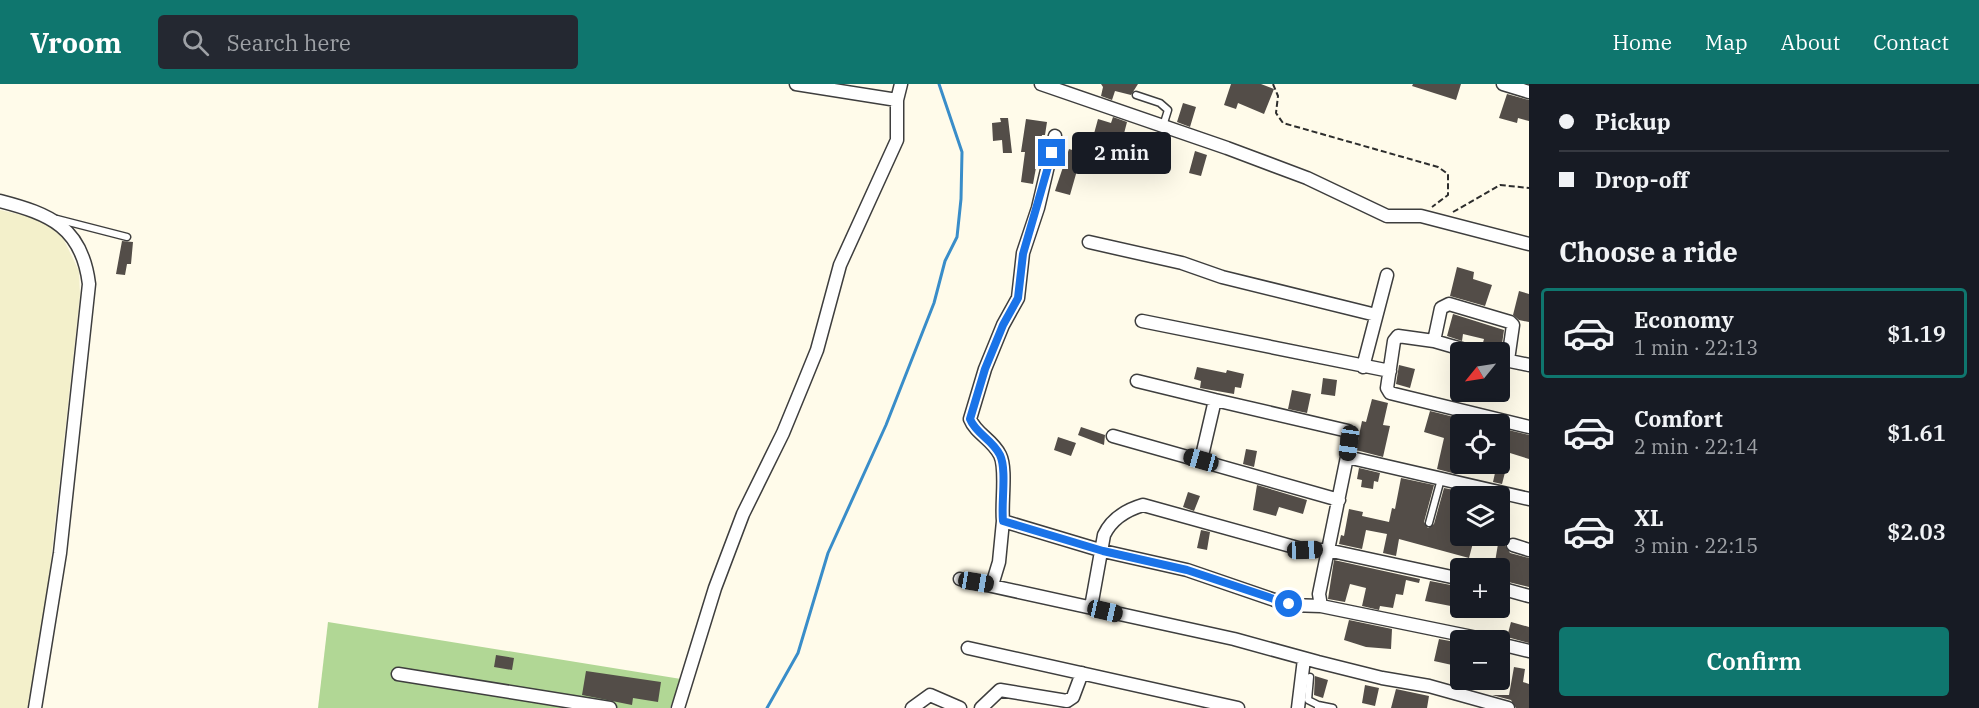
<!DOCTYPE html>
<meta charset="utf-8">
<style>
body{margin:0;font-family:"IBM Plex Serif",serif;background:#242831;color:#f1f3f6;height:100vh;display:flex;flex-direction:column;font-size:22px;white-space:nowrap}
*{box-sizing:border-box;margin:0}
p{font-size:20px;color:#9ea1a6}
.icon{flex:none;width:33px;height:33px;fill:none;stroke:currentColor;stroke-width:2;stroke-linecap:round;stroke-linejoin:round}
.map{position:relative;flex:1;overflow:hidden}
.side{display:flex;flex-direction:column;background:#171b24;width:450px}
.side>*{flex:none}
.hud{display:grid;align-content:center;height:132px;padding:0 30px;background:#171b24}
.needle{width:39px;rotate:240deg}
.controls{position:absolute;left:1450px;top:258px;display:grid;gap:12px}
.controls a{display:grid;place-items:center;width:60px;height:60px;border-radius:6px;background:#171b24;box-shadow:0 6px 24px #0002;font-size:30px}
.end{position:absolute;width:27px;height:27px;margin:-14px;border:8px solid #1a73e8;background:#fff;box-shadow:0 0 0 3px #fff}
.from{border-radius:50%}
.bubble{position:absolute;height:42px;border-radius:6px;background:#171b24;box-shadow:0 6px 24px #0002;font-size:20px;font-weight:600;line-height:42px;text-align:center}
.car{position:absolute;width:18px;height:36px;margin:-18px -9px;border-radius:8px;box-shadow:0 0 4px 2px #0007;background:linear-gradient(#222 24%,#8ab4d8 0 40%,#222 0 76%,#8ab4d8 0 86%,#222 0)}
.hud b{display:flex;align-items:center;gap:21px;height:57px;font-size:22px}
.hud b+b{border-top:2px solid #363941}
.hud i{width:15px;height:15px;background:#f1f3f6}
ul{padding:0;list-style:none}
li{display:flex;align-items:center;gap:18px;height:90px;margin:0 12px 9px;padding:0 18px;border:3px solid transparent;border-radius:6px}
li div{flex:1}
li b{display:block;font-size:22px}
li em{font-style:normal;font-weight:600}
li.selected{border-color:#0f766e}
li>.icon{width:54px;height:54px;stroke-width:1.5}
h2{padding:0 30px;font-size:27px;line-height:72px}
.cta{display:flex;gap:12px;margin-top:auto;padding:12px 30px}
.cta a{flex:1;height:69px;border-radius:6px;background:#0f766e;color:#fff;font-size:24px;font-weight:600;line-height:69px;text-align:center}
header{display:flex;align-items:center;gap:36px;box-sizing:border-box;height:84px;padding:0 30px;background:#0f766e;color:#fff}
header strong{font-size:28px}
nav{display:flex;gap:33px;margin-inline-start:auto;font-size:21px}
.search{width:420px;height:54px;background:#242831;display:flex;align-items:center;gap:15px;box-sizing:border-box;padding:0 21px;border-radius:6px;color:#9ea1a6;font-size:22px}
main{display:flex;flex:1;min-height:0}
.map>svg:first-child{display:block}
.farmland{fill:#f3f0cb}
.forest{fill:#b1d795}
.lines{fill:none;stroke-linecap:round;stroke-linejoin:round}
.stream{stroke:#398dc9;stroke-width:3}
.building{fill:#534d48}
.service-casing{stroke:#3e3e3e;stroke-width:9}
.minor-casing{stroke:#3e3e3e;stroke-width:15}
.path{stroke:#2d2d2d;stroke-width:2;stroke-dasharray:6 3;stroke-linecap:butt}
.service{stroke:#fff;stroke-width:6}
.minor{stroke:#fff;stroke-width:12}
.route{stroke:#1a73e8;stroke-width:8}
</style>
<header>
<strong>Vroom</strong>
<div class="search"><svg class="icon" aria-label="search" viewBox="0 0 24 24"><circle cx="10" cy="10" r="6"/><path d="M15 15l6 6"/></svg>Search here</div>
<nav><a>Home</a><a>Map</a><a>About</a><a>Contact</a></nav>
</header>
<main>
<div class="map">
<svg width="1529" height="624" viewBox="0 0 1529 624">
<rect width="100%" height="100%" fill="#fffbea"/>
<path class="farmland" d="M0,126L40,135L63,154L79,187L80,212L48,503L29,624H0Z"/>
<path class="forest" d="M328,538L681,595L670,624H318Z"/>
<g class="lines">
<path class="stream" d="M767,624L798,569L828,469L886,341L934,219L945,177L957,153L961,115L962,68L939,0"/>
</g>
<path class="building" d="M1101,0H1138L1131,11L1115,7L1112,16L1101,12L1103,3Z
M1231,0H1261L1274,5L1264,30L1238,19L1236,25L1224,21Z
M1413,0H1461L1456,16L1412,2Z
M1507,10L1529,16V37L1518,34L1517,39L1499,34Z
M1183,19L1196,23L1190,43L1177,38Z
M1113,33L1127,38L1120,65L1092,57L1098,35L1111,39Z
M1000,34H1008L1012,69H1003L1002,56L993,57L992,39L1001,38Z
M1026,35L1047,38L1045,51H1042L1033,100L1021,98L1025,68H1021Z
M1069,65L1082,69L1070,111L1055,107Z
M1195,67L1207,71L1201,92L1189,89Z
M122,157L133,158L131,180H127L125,191L116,190Z
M1457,183L1474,188L1473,195L1492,201L1485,222L1450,212Z
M1519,207L1529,210V238L1519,236L1513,231Z
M1453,230L1504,246L1501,267L1493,268L1481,266L1484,255L1463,250L1462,257L1447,252Z
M1399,281L1415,285L1410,304L1396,300Z
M1197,283L1226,289L1227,286L1244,290L1241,304L1235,303L1234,310L1200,304L1201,297L1194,295Z
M1323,294L1337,296L1335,312L1321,310Z
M1292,306L1311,310L1307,329L1288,325Z
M1372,315L1388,319L1383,341L1390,342L1383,373L1356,366L1362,337L1366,338Z
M1430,327L1482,340H1461V369L1456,390L1437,385L1444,354L1424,348Z
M1081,343L1105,351L1104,361L1078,351Z
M1500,344L1529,351V375L1510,369L1502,400L1493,398L1495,389L1472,383V380H1500Z
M1058,353L1076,359L1071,372L1054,366Z
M1246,365L1257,367L1254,383L1243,380Z
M1359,384L1380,389L1378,398L1374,397L1373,405L1361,403L1362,396L1357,395Z
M1401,394L1434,401L1424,438L1428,444L1434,440L1444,404L1459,407L1453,431L1461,432V452L1474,455L1469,474L1399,455L1396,472L1383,469L1387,450L1366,446L1362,465L1339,460L1341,451L1344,452L1349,425L1363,428L1362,432L1389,438L1392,424L1395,425Z
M1257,401L1307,416L1303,430L1279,423L1276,432L1253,426Z
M1188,408L1200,412L1194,427L1183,423Z
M1201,446L1210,448L1207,466L1197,464Z
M1498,460L1505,461L1510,469L1529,474V503L1500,496L1499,479L1495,478Z
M1334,476L1420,495L1419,499L1406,496L1403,511L1396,510L1393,524L1380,522L1379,526L1362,522L1366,504L1350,500L1345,518L1328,515Z
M1430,497L1461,503V524L1425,517Z
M1349,536L1392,545L1391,565L1366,563L1344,556Z
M1511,538L1529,543V559L1507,553Z
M1439,555L1461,559V583L1434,577Z
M496,571L514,574L512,586L494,583Z
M1514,583L1525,585L1523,598L1529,600V624H1516L1511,616L1492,611H1509Z
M586,587L661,598L658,618L633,614L632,621L582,611Z
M1315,592L1328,596L1323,614L1314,611Z
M1365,601L1379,604L1375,622L1362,619Z
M1396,605L1429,612L1427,624H1391Z"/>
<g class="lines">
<defs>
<path id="service" d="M1136,11L1160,19L1168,26L1163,42
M57,135L127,153
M1429,439L1441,395
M1310,593L1308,616L1318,621V624
M1318,621L1333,624"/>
<path id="minor" d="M796,0L897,16
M1041,0L1227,64L1307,94L1387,132H1421L1529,160
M1503,0L1529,8
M1055,52L1038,124L1023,169L1018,214L1003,241L985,285L970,335C976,350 992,355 1000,371C1007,385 1001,419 1003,437L1103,467L1187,486L1289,521L1321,522
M0,117C50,130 82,143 89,200L60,469L35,624
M1089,158L1182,179L1222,193L1376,231
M1142,237L1390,287
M1434,257L1441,224L1449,220L1510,238L1513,241L1508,276
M1472,268L1434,257L1398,252L1394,257L1387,304L1390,309L1529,343
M1500,275L1529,281
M1363,283L1387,191
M1137,297L1215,316
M1113,352L1339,416
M1347,373L1529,415
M1201,376L1215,316L1348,347L1347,373L1319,510L1321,522L1487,556
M1513,461L1529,466
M960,495L1234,555L1318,578L1382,594L1429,602L1508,624
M992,501L999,478L1003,437
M1500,504L1529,512
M1091,523L1104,451C1112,434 1126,426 1143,421L1305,466H1327L1461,495
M1500,560L1529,567
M968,564L1238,624
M398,590L610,624
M678,624L715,504L743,430L783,349L804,298L817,266L840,181L897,56V16L901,0
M912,624L930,611L960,624
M981,624L1000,606L1067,617L1073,613L1082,589
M1298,624L1304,575"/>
</defs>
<use href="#service" class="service-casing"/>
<use href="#minor" class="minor-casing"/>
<path class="path" d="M1273,0L1278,12L1276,29L1283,39L1438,83L1448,90V111L1432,123
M1453,128L1500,101L1529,104"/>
<use href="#service" class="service"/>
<use href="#minor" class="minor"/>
</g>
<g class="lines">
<path class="route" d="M1052,69L1023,170L1018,214L1003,241L985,285L970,335C976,350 992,355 1000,371C1007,386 1001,419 1003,437L1103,467L1187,486L1289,520"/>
</g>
</svg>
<div class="controls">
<a><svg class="needle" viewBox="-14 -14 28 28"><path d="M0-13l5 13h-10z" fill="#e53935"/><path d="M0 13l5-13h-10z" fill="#9ea1a6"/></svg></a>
<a><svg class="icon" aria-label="locate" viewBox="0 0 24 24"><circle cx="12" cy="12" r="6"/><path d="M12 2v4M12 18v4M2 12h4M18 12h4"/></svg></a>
<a><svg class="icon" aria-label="layers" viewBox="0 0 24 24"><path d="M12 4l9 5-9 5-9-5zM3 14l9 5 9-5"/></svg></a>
<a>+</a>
<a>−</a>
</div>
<i class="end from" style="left:1289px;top:520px"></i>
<i class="end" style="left:1052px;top:69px"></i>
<div class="bubble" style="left:1072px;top:48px;width:99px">2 min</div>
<i class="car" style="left:1349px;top:359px;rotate:188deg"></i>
<i class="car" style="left:1201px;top:376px;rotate:286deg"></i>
<i class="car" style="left:1305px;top:466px;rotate:88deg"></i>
<i class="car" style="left:976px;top:498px;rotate:99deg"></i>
<i class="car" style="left:1105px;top:527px;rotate:103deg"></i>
</div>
<section class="side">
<div class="hud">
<b><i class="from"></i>Pickup</b>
<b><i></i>Drop-off</b>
</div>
<h2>Choose a ride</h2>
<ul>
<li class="selected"><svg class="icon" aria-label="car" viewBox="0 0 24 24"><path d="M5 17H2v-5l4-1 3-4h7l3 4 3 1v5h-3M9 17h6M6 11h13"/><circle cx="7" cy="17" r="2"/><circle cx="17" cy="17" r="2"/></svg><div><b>Economy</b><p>1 min · 22:13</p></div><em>$1.19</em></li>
<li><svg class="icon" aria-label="car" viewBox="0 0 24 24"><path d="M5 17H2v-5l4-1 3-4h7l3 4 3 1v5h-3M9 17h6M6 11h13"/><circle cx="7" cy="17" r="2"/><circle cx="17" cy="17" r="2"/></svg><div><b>Comfort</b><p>2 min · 22:14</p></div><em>$1.61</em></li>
<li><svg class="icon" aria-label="car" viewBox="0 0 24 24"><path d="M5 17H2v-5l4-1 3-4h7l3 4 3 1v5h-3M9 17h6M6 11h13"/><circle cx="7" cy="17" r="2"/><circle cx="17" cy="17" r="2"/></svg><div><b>XL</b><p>3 min · 22:15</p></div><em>$2.03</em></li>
</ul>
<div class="cta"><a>Confirm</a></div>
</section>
</main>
